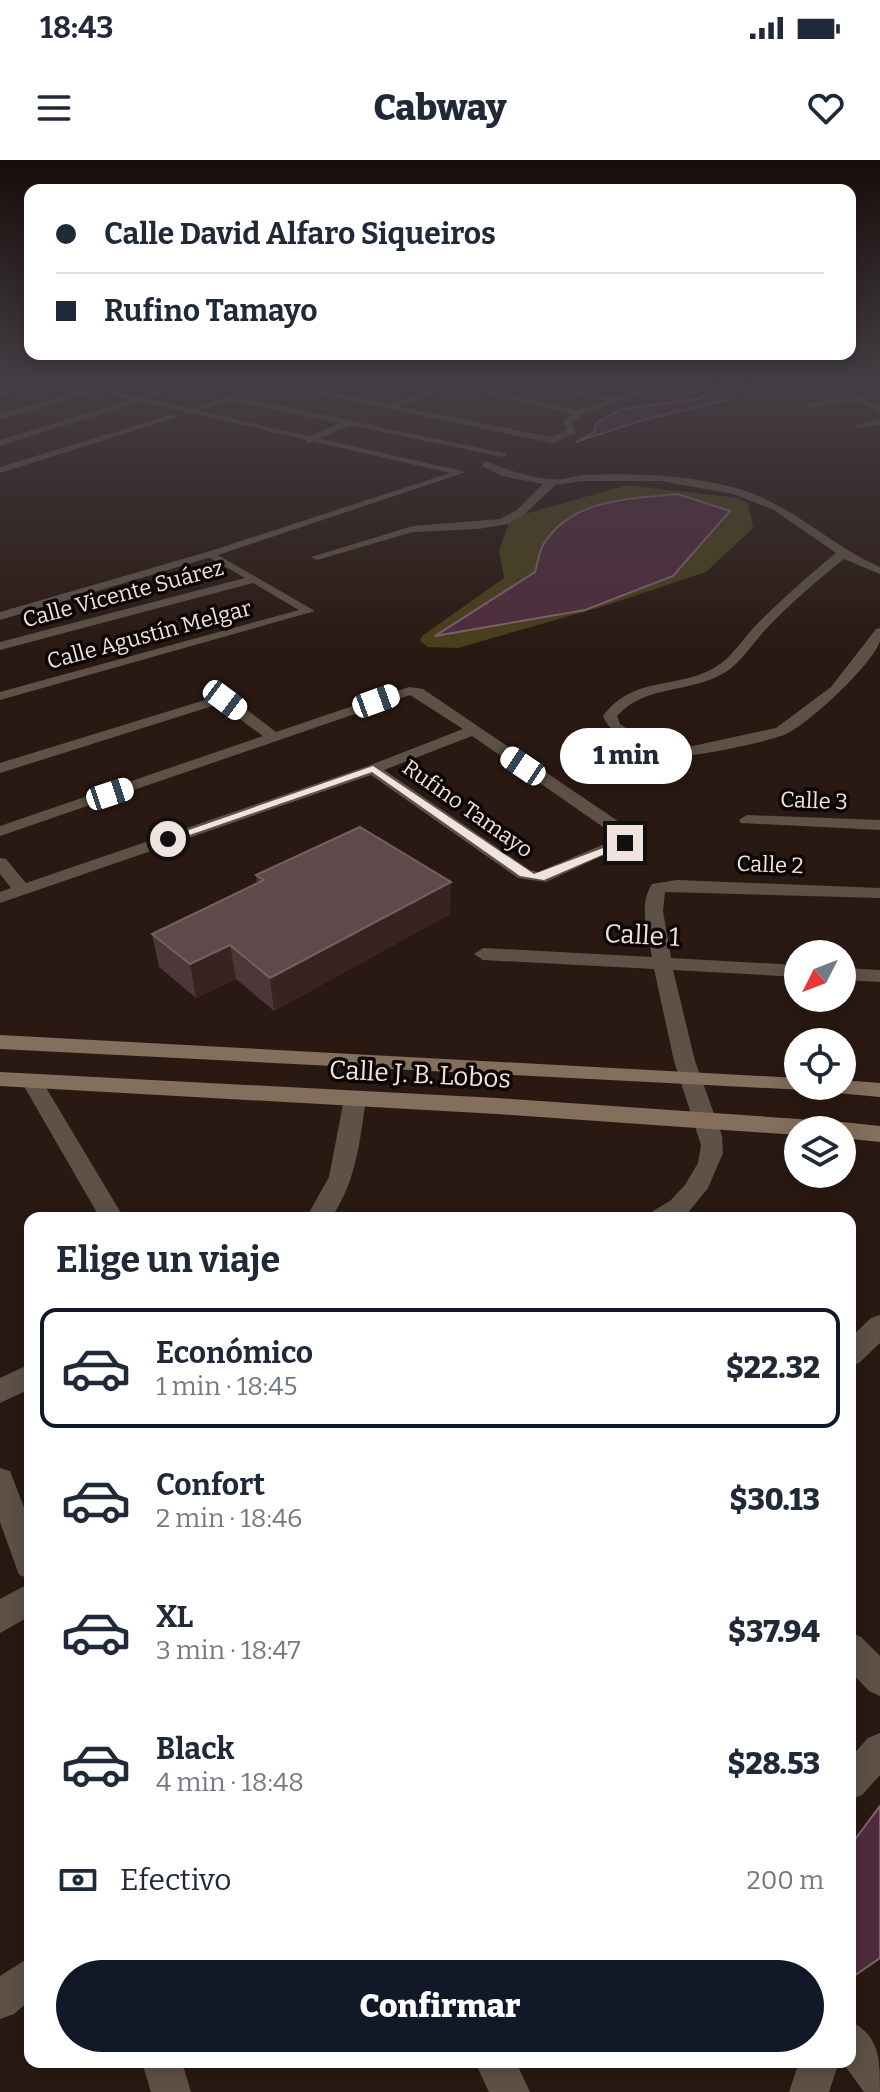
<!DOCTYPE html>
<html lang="es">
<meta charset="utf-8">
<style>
body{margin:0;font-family:Bitter,serif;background:#f2f2f3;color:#1f2937;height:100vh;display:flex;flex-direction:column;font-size:30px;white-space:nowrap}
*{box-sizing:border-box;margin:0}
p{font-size:26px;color:#747a83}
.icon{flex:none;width:44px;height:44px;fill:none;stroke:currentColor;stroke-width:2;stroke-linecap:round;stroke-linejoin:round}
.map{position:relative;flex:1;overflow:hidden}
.side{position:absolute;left:24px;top:1052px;width:832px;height:856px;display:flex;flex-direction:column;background:#fff;border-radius:16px;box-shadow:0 4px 20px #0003}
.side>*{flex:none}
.banner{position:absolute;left:24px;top:24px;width:832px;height:176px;border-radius:16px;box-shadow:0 4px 20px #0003;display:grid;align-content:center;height:176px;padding:0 32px;background:#fff}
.needle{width:52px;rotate:228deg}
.fabs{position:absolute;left:784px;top:780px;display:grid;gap:16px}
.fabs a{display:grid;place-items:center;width:72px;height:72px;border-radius:50%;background:#fff;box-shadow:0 4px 20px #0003;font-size:40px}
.end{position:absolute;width:36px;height:36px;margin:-18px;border:10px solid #efe3de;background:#111;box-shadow:0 0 0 4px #111}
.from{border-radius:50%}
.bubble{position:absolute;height:56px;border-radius:28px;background:#fff;box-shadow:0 4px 20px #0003;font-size:26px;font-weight:800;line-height:56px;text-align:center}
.car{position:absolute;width:24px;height:48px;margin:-24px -12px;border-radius:10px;box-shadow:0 0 6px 2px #0007;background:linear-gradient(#fff 24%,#345 0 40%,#fff 0 76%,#345 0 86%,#fff 0)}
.banner b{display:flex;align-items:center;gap:28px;height:76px;font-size:30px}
.banner b+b{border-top:2px solid #e0e1e3}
.banner i{width:20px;height:20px;background:#1f2937}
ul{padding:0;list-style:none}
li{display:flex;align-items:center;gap:24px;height:120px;margin:0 16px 12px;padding:0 16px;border:4px solid transparent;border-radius:16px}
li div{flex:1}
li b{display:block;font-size:30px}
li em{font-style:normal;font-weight:800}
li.active{border-color:#111827}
li>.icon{width:72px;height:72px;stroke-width:1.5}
h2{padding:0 32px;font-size:36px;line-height:96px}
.pay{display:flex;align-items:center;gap:20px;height:88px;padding:0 32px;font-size:30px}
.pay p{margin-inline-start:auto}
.primary-button{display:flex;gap:16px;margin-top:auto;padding:16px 32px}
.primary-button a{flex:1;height:92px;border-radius:48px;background:#111827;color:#fff;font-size:32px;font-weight:800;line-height:92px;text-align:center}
.status{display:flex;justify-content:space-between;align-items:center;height:56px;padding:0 40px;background:#fff;direction:ltr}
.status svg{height:22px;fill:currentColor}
header{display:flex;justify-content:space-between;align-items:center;height:104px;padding:0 32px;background:#fff;font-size:36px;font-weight:800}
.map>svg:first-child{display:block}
.green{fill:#493f1a}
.water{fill:#4f2c3d;stroke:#7f636d;stroke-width:2}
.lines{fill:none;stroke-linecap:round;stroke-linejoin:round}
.minor{fill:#5e5246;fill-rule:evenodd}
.tertiary{fill:#5e5246;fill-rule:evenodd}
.secondary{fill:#836f5b;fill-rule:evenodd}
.wall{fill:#4c3838}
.shaded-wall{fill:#372422}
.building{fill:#5e4a4a;stroke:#746261;stroke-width:2}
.route{fill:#efe3de}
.labels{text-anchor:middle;stroke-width:7;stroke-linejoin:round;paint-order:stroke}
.far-street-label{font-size:22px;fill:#efe3de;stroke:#0d0604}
.street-label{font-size:26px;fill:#efe3de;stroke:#0d0604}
</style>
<div class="status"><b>18:43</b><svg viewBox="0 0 49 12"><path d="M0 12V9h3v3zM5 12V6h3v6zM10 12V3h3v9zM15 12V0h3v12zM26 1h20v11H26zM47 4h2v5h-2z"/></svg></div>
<header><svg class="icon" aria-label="menu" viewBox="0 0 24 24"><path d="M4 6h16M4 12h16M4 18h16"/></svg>Cabway<svg class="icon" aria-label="heart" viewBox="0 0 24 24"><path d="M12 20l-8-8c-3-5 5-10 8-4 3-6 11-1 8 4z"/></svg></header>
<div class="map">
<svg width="880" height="1932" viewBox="0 0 880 1932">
<rect width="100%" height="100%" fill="#2a1912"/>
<path class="green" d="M627,325L738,338L748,343L753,368L706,412L604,446L458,488L428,487L420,481L422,476L504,418L499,390L511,358Z"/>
<path class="water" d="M718,220H751L745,222V229L726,240L643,260L576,282L594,272L596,263L622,249L698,239L718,227Z
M677,334L730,351L673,416L585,450L435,476L535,412C538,403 539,389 545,382C574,338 631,339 677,334Z
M880,1646V1798L854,1816L850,1808V1686Z"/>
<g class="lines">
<path class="minor" d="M39,220H52L0,238V233Z
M118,220H132L0,260V254Z
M194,220H207L0,286V280Z
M361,220C384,220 405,230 427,230C442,231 456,220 472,220L463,224L578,250L605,241L523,220C554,220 582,236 612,237C633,238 652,220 674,220L582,255L572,262L576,273L552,283L272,224L276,222L389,244L420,234ZM455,227L572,254L563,261L568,270L551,277L400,247Z
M817,220H828L880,247V253L855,240L808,248V244L847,237Z
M241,232L245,234L239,237L508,294L503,297L350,265L308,283L305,278L340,263L230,241L188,255L184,252Z
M170,255L177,257L0,313V307Z
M880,259V265L859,268L855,265Z
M485,301C506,309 526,317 549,319C561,321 573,316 585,315C636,313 687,315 736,328C791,343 829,385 880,407V414L844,399C816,421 791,443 766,469C752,484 741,503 724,513C689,534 646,524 617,556L620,564L639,576L688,587L776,568L831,527L876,469L880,468C880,472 880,477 880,481C873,504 807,566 784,575C769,581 704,595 688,595C660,596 614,584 603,556C634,515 675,530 714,508C732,498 743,478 757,464C783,438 808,416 836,393L774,350L733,334L661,321H582L555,325L524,355L508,364L478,369L413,372L317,400L311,397L413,366L500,359L517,350L543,324L502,316L482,306Z
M211,391L315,451L0,540V532L299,450L253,423L0,490V482L245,418L207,396L205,394Z
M409,527L423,529L634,672L636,680L546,722L518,718L371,615L0,743V732L11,728L0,714V698L6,699L26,723L368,606L463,569L410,535L0,676V666L263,576L219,544L0,613V603L218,536L230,537L276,572ZM472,576L619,678L538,712L530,710L384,610Z
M747,655L880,660V670L741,663L739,660Z
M677,720L880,728V738L665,732L663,751L671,798L798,805V817L673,810L695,901L722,976L723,993L708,1028L687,1054L681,1058H649L653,1051L670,1041L685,1025L698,1003L701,985L674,901L654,809L483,800L474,794L483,788L652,797C648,774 638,745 652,724Z
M842,808L880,810V822L842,820Z
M32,914L39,916L124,1058H100L21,921L25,916Z
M355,931L363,934L366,939C360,980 356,1023 331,1058H306L329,1017L344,939L347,934Z
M880,1155V1183L859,1203L850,1206V1178L871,1158Z
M30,1204V1229L0,1243V1218Z
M0,1308L10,1311L30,1363V1419L19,1415L0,1362Z
M30,1423V1456L0,1473V1439Z
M850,1472L861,1477L880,1496V1536L869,1531L850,1511Z
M880,1573V1615L862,1635L850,1640V1598L868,1578Z
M30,1797V1840L14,1854L0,1859V1816Z
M850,1861C880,1876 880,1899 880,1932H864L842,1902H850Z
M142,1902H182L191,1932H151Z
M475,1902H516L530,1932H489Z
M799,1902H839L829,1932H789Z"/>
<path class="tertiary" d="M17,220H32L71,231L67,233Z
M48,220H64L466,312L215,396L0,460V452L207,392L450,313Z"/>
<path class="secondary" d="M0,875L798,918V926H842V920L880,923V937L805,930L0,889Z
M0,912L497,938L842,962L880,966V982L842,978V970H798V975L497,954L0,926Z"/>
</g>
<path class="wall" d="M256,715L450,754L274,851L236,819L196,838L159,807L152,774L257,723Z"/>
<path class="shaded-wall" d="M451,722L450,754L274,851L270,818Z
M230,785L236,819L196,838L190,804Z"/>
<path class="building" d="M360,667L451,722L270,818L230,785L190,804L152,774L264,720L256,715Z"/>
<linearGradient id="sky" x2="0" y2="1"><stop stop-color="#170e0a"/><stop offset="0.45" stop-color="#443e44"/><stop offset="1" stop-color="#443e44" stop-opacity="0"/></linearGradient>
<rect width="880" height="491" fill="url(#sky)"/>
<path class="route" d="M373,606L534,714L622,681L630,683L544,720L520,716L372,612L172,681L163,679Z"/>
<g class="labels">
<g class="far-street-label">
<text transform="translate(123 433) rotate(-15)" y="8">Calle Vicente Suárez</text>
<text transform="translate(149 474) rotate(-15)" y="8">Calle Agustín Melgar</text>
<text transform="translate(814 640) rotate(2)" y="8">Calle 3</text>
<text transform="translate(468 648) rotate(35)" y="8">Rufino Tamayo</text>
<text transform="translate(770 704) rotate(2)" y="8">Calle 2</text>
</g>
<g class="street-label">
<text transform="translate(642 775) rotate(3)" y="9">Calle 1</text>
<text transform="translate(420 914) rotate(3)" y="9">Calle J. B. Lobos</text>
</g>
</g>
</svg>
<div class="fabs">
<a><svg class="needle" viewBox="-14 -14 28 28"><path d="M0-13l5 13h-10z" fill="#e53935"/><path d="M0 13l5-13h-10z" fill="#747a83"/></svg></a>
<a><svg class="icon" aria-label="locate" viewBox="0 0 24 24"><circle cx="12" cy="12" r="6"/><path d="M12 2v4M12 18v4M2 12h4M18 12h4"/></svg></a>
<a><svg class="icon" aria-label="layers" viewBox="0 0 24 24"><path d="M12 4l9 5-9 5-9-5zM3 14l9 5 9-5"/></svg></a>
</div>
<i class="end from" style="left:168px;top:679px"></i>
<i class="end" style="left:625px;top:683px"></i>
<div class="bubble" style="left:560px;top:568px;width:132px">1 min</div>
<i class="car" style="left:225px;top:540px;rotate:127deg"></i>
<i class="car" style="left:376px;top:541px;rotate:70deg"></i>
<i class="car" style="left:523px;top:606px;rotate:304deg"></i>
<i class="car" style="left:110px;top:634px;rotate:72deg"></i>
<div class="banner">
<b><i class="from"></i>Calle David Alfaro Siqueiros</b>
<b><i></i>Rufino Tamayo</b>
</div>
<section class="side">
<h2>Elige un viaje</h2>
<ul>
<li class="active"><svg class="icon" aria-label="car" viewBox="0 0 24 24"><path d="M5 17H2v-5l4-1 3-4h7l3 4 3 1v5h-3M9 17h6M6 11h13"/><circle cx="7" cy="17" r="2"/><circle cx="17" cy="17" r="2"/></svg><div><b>Económico</b><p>1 min · 18:45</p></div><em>$22.32</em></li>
<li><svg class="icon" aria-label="car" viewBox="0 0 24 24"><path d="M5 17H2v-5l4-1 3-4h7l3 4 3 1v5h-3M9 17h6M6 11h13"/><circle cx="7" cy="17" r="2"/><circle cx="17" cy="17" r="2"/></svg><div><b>Confort</b><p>2 min · 18:46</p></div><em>$30.13</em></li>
<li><svg class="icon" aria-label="car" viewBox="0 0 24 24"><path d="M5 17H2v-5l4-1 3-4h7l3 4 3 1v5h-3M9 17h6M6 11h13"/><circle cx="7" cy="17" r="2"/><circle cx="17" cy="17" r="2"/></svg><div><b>XL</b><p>3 min · 18:47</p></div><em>$37.94</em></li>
<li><svg class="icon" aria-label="car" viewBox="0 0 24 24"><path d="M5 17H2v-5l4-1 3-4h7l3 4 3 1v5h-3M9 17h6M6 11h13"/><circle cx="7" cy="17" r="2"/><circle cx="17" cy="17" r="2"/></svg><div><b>Black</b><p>4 min · 18:48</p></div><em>$28.53</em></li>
</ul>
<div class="pay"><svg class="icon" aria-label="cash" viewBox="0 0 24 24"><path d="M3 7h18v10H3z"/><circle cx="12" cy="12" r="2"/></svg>Efectivo<p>200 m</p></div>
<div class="primary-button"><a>Confirmar</a></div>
</section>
</div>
